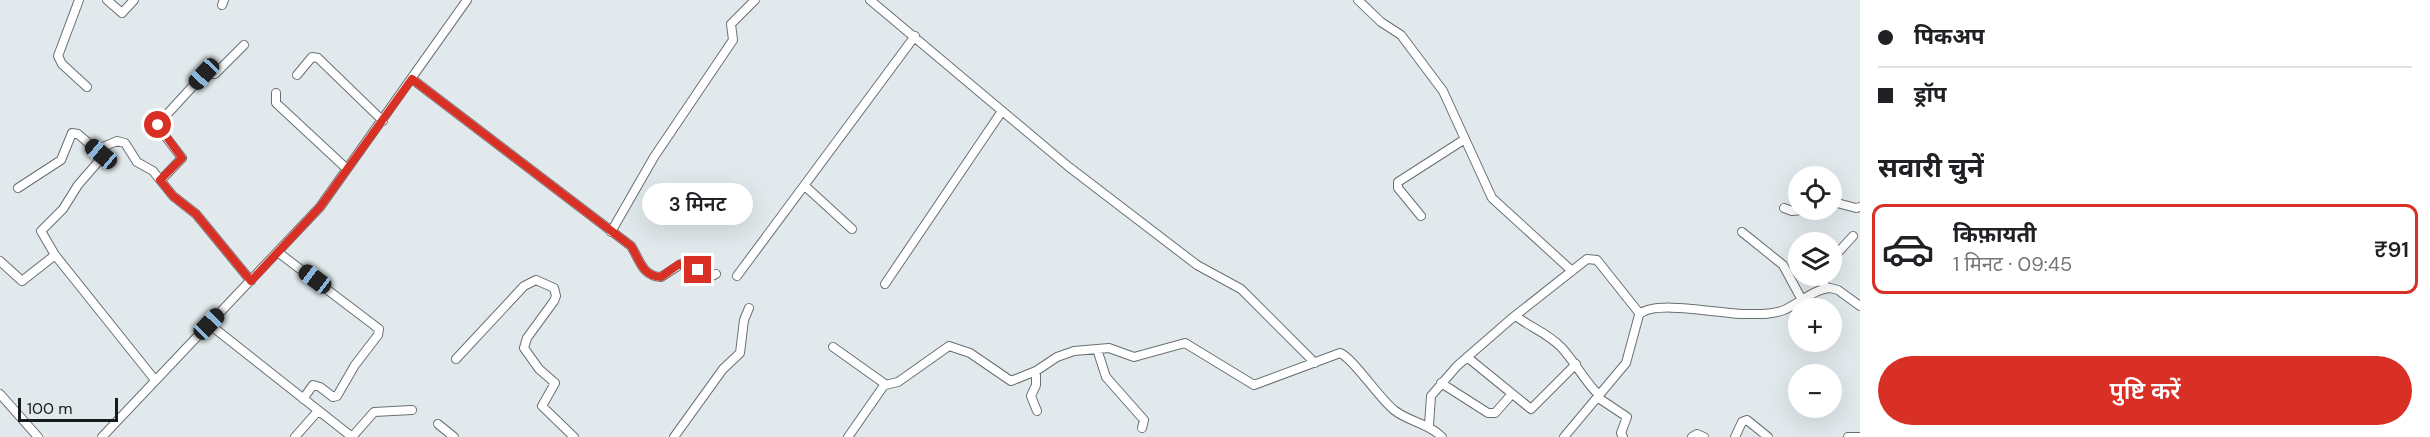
<!DOCTYPE html>
<html lang="hi">
<meta charset="utf-8">
<style>
body{margin:0;font-family:"DM Sans","Noto Sans Devanagari",sans-serif;background:#f6f6f6;color:#202124;height:100vh;display:flex;flex-direction:column;font-size:22px;white-space:nowrap}
*{box-sizing:border-box;margin:0}
p{font-size:20px;color:#757577}
.icon{flex:none;width:33px;height:33px;fill:none;stroke:currentColor;stroke-width:2;stroke-linecap:round;stroke-linejoin:round}
.map{position:relative;flex:1;overflow:hidden}
.panel{display:flex;flex-direction:column;background:#fff;width:570px}
.panel>*{flex:none}
.banner{display:grid;align-content:center;height:132px;padding:0 18px;background:#fff}
.buttons{position:absolute;left:1788px;top:166px;display:grid;gap:12px}
.buttons a{display:grid;place-items:center;width:54px;height:54px;border-radius:50%;background:#fff;box-shadow:0 6px 24px #0002;font-size:30px}
.scale{position:absolute;left:18px;bottom:15px;width:100px;box-sizing:border-box;padding-left:6px;border:3px solid #181b1c;border-top:0;font-size:16px;line-height:21px;white-space:nowrap;color:#181b1c;-webkit-text-stroke:4px #e1e9ec;paint-order:stroke}
.end{position:absolute;width:27px;height:27px;margin:-14px;border:8px solid #d93025;background:#fff;box-shadow:0 0 0 3px #fff}
.from{border-radius:50%}
.bubble{position:absolute;height:42px;border-radius:21px;background:#fff;box-shadow:0 6px 24px #0002;font-size:20px;font-weight:600;line-height:42px;text-align:center}
.car{position:absolute;width:18px;height:36px;margin:-18px -9px;border-radius:8px;box-shadow:0 0 4px 2px #0007;background:linear-gradient(#222 24%,#8ab4d8 0 40%,#222 0 76%,#8ab4d8 0 86%,#222 0)}
.banner b{display:flex;align-items:center;gap:21px;height:57px;font-size:22px}
.banner b+b{border-top:2px solid #e0e0e0}
.banner i{width:15px;height:15px;background:#202124}
ul{padding:0;list-style:none}
li{display:flex;align-items:center;gap:18px;height:90px;margin:0 12px 9px;padding:0 6px;border:3px solid transparent;border-radius:12px}
li div{flex:1}
li b{display:block;font-size:22px}
li em{font-style:normal;font-weight:600}
li.on{border-color:#d93025}
li>.icon{width:54px;height:54px;stroke-width:1.5}
h2{padding:0 18px;font-size:27px;line-height:72px}
.cta{display:flex;gap:12px;margin-top:auto;padding:12px 18px}
.cta a{flex:1;height:69px;border-radius:36px;background:#d93025;color:#fff;font-size:24px;font-weight:600;line-height:69px;text-align:center}
main{display:flex;flex:1;min-height:0}
.map>svg:first-child{display:block}
.lines{fill:none;stroke-linecap:round;stroke-linejoin:round}
.minor-casing{stroke:#697073;stroke-width:10}
.minor{stroke:#fff;stroke-width:8}
.route{stroke:#d93025;stroke-width:8}
</style>
<main>
<div class="map">
<svg width="1860" height="437" viewBox="0 0 1860 437">
<rect width="100%" height="100%" fill="#e1e9ec"/>
<g class="lines">
<defs>
<path id="minor" d="M79,0L58,56L62,64L87,87
M107,0L122,13L134,0
M870,0L1069,167L1197,265L1241,289L1315,363
M1358,0L1381,22L1401,35L1443,91L1492,198L1572,271
M222,5L224,0
M297,75L312,57L318,58L383,121
M412,79L631,246C640,260 642,276 661,277L681,264L710,277L716,274
M276,93V103L347,169
M161,180L182,158L159,128V123L204,74H215L244,45
M805,186L852,229
M18,188L61,160L72,133L78,134L101,154
M1832,204L1837,203L1856,208L1860,207
M1784,208L1792,211L1802,210
M1421,216L1398,188V182L1465,139
M611,232L654,157L733,40L731,24L755,0
M1742,232L1783,265L1802,300
M279,253L379,329L378,335L355,365L337,396L333,397L320,387L313,385L303,399
M1832,259L1853,236
M0,261L22,281L55,255
M737,276L915,36
M1818,276L1827,288
M885,284L1002,111
M1516,316C1531,328 1546,332 1561,347C1576,363 1585,382 1599,395
M209,324L352,437
M833,347L885,384L848,437
M1097,349L1106,377L1144,420L1142,428
M1467,357L1531,409L1576,364
M456,359L524,286L536,280L554,288L556,296L554,301L527,338L524,348L539,369L555,383L542,406L574,437
M1036,371V385L1031,396L1037,411
M155,380L55,255L41,231L63,209L78,185L98,162L103,147L117,141L125,143L137,162L153,171L173,196L196,214L251,281
M1441,383L1488,413H1495L1511,395
M885,385L898,382L949,346L970,353L1011,381L1036,371L1057,357L1074,351L1109,348L1134,357L1185,343L1254,385L1340,353C1353,358 1378,397 1394,410C1409,422 1428,423 1442,437
M0,394L38,437
M1597,397L1627,417L1621,433L1623,437
M438,424L454,437
M1429,425L1431,396L1457,366L1511,319L1587,259L1597,260L1640,314
M102,437L320,207L467,0
M295,437L318,411
M352,437L374,412L412,410
M674,437L723,369L740,353L744,320L749,308
M1564,437L1626,363L1639,315C1653,299 1721,314 1743,314C1756,314 1772,315 1784,310C1798,304 1814,289 1830,288L1838,290L1860,306
M1692,437L1697,434L1704,437
M1735,437L1742,422L1747,420L1768,437
M1848,437H1859"/>
</defs>
<use href="#minor" class="minor-casing"/>
<use href="#minor" class="minor"/>
</g>
<g class="lines">
<path class="route" d="M158,125L182,158L160,180L173,196L196,214L251,281L320,207L412,79L631,246C640,260 642,276 661,277L679,264L698,270"/>
</g>
</svg>
<div class="buttons">
<a><svg class="icon" aria-label="locate" viewBox="0 0 24 24"><circle cx="12" cy="12" r="6"/><path d="M12 2v4M12 18v4M2 12h4M18 12h4"/></svg></a>
<a><svg class="icon" aria-label="layers" viewBox="0 0 24 24"><path d="M12 4l9 5-9 5-9-5zM3 14l9 5 9-5"/></svg></a>
<a>+</a>
<a>−</a>
</div>
<div class="scale">100 m</div>
<i class="end from" style="left:158px;top:125px"></i>
<i class="end" style="left:698px;top:270px"></i>
<div class="bubble" style="left:642px;top:183px;width:111px">3 मिनट</div>
<i class="car" style="left:204px;top:74px;rotate:223deg"></i>
<i class="car" style="left:101px;top:154px;rotate:310deg"></i>
<i class="car" style="left:315px;top:279px;rotate:307deg"></i>
<i class="car" style="left:209px;top:324px;rotate:44deg"></i>
</div>
<section class="panel">
<div class="banner">
<b><i class="from"></i>पिकअप</b>
<b><i></i>ड्रॉप</b>
</div>
<h2>सवारी चुनें</h2>
<ul>
<li class="on"><svg class="icon" aria-label="car" viewBox="0 0 24 24"><path d="M5 17H2v-5l4-1 3-4h7l3 4 3 1v5h-3M9 17h6M6 11h13"/><circle cx="7" cy="17" r="2"/><circle cx="17" cy="17" r="2"/></svg><div><b>किफ़ायती</b><p>1 मिनट · 09:45</p></div><em>₹91</em></li>
</ul>
<div class="cta"><a>पुष्टि करें</a></div>
</section>
</main>
